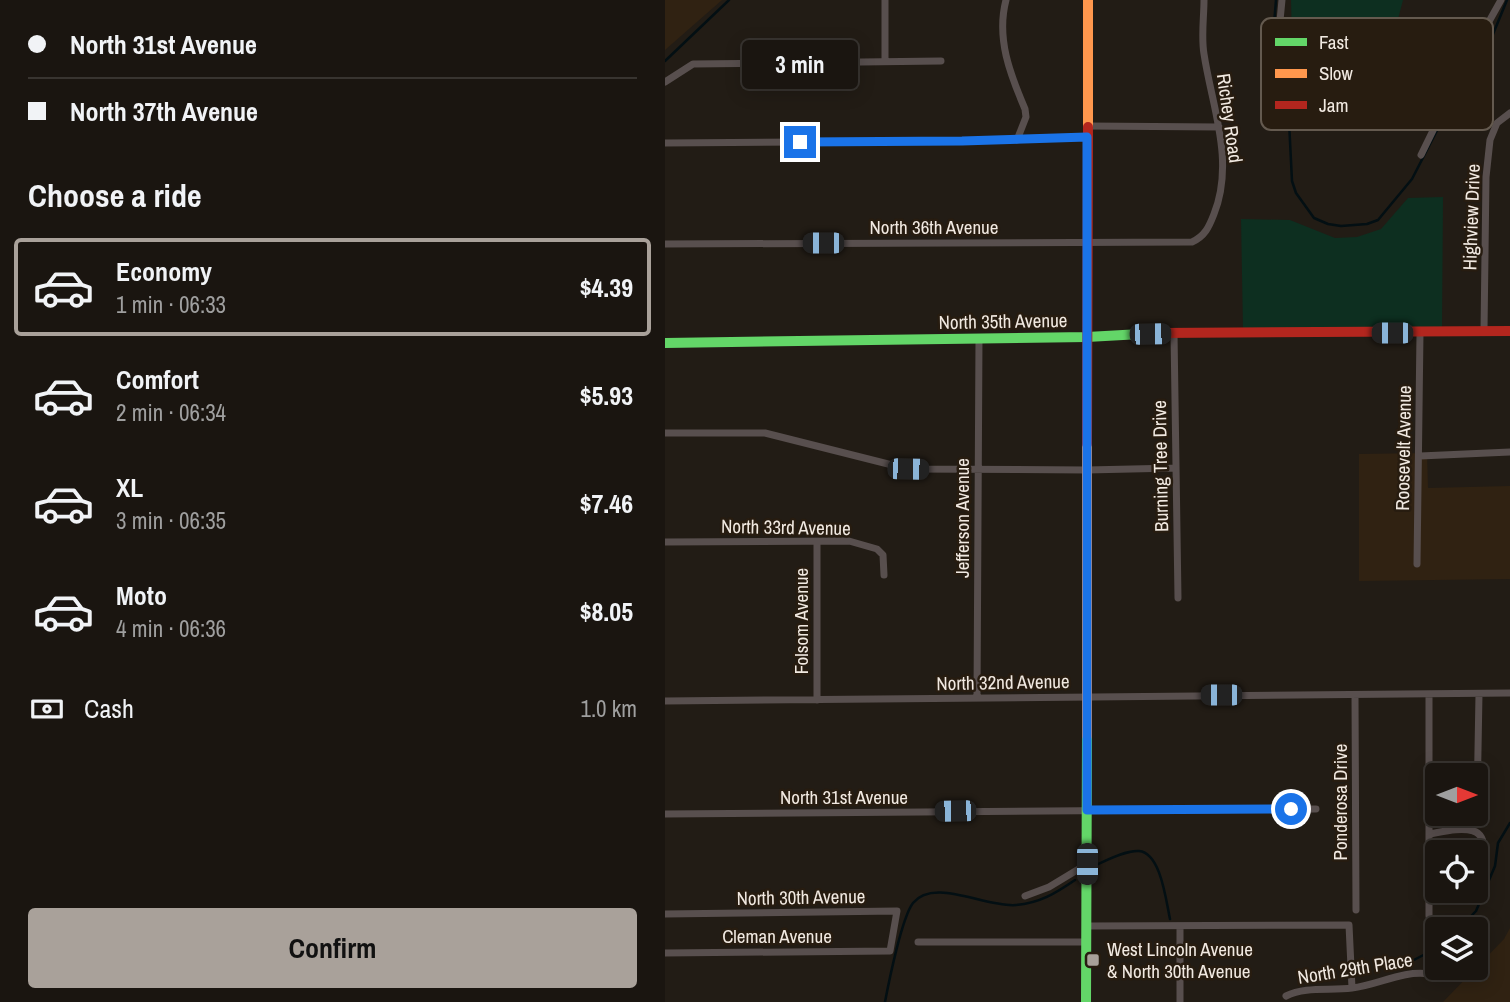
<!DOCTYPE html>
<meta charset="utf-8">
<style>
body{margin:0;font-family:"Archivo Narrow",sans-serif;background:#27221e;color:#f1f3f6;height:100vh;display:flex;flex-direction:column;font-size:26px;white-space:nowrap}
*{box-sizing:border-box;margin:0}
p{font-size:23px;color:#9f9f9f}
.icon{flex:none;width:38px;height:38px;fill:none;stroke:currentColor;stroke-width:2;stroke-linecap:round;stroke-linejoin:round}
.map{position:relative;flex:1;overflow:hidden}
.details{display:flex;flex-direction:column;background:#1a1510;width:665px}
.details>*{flex:none}
.top-card{display:grid;align-content:center;height:154px;padding:0 28px;background:#1a1510}
.needle{width:46px;rotate:90deg}
.tools{position:absolute;left:760px;top:763px;display:grid;gap:14px}
.tools a{display:grid;place-items:center;width:63px;height:63px;border-radius:7px;background:#1a1510;box-shadow:0 4px 18px #0003,0 0 0 2px #383430;font-size:35px}
.end{position:absolute;width:32px;height:32px;margin:-16px;border:9px solid #1a73e8;background:#fff;box-shadow:0 0 0 4px #fff}
.from{border-radius:50%}
.bubble{position:absolute;height:49px;border-radius:7px;background:#1a1510;box-shadow:0 4px 18px #0003,0 0 0 2px #383430;font-size:23px;font-weight:700;line-height:49px;text-align:center}
.car{position:absolute;width:21px;height:42px;margin:-21px -10px;border-radius:9px;box-shadow:0 0 5px 2px #0007;background:linear-gradient(#222 24%,#8ab4d8 0 40%,#222 0 76%,#8ab4d8 0 86%,#222 0)}
.top-card b{display:flex;align-items:center;gap:24px;height:66px;font-size:26px}
.top-card b+b{border-top:2px solid #383430}
.top-card i{width:18px;height:18px;background:#f1f3f6}
ul{padding:0;list-style:none}
li{display:flex;align-items:center;gap:21px;height:98px;margin:0 14px 10px;padding:0 14px;border:4px solid transparent;border-radius:7px}
li div{flex:1}
li b{display:block;font-size:26px}
li em{font-style:normal;font-weight:700}
li.on{border-color:#a9a19a}
li>.icon{width:63px;height:63px;stroke-width:1.5}
h2{padding:0 28px;font-size:32px;line-height:84px}
.pay{display:flex;align-items:center;gap:18px;height:77px;padding:0 28px;font-size:26px}
.pay p{margin-inline-start:auto}
.button{display:flex;gap:14px;margin-top:auto;padding:14px 28px}
.button a{flex:1;height:80px;border-radius:7px;background:#a9a19a;color:#111;font-size:28px;font-weight:700;line-height:80px;text-align:center}
main{display:flex;flex:1;min-height:0}
.map>svg:first-child{display:block}
.built{fill:#302212}
.green{fill:#0d2f20}
.lines{fill:none;stroke-linecap:round;stroke-linejoin:round}
.stream{stroke:#030f13;stroke-width:2.5}
.street{stroke:#584f4e;stroke-width:7}
.fast{stroke:#63d668;stroke-width:10}
.slow{stroke:#ff974d;stroke-width:10}
.jam{stroke:#b3261e;stroke-width:10}
.route{stroke:#1a73e8;stroke-width:9}
.poi-dot{fill:#a9a19a;stroke:#271c10;stroke-width:2.5}
.labels{text-anchor:middle;stroke-width:5;stroke-linejoin:round;paint-order:stroke}
.street-label{font-size:19px;fill:#f1e9e1;stroke:#271c10}
.poi-label{font-size:19px;fill:#f1e9e1;stroke:#271c10;text-anchor:start}
.key{fill:#271c10;stroke:#645a4f;stroke-width:2}
.key-label{font-size:19px;fill:#f1e9e1}
</style>
<main>
<section class="details">
<div class="top-card">
<b><i class="from"></i>North 31st Avenue</b>
<b><i></i>North 37th Avenue</b>
</div>
<h2>Choose a ride</h2>
<ul>
<li class="on"><svg class="icon" aria-label="car" viewBox="0 0 24 24"><path d="M5 17H2v-5l4-1 3-4h7l3 4 3 1v5h-3M9 17h6M6 11h13"/><circle cx="7" cy="17" r="2"/><circle cx="17" cy="17" r="2"/></svg><div><b>Economy</b><p>1 min · 06:33</p></div><em>$4.39</em></li>
<li><svg class="icon" aria-label="car" viewBox="0 0 24 24"><path d="M5 17H2v-5l4-1 3-4h7l3 4 3 1v5h-3M9 17h6M6 11h13"/><circle cx="7" cy="17" r="2"/><circle cx="17" cy="17" r="2"/></svg><div><b>Comfort</b><p>2 min · 06:34</p></div><em>$5.93</em></li>
<li><svg class="icon" aria-label="car" viewBox="0 0 24 24"><path d="M5 17H2v-5l4-1 3-4h7l3 4 3 1v5h-3M9 17h6M6 11h13"/><circle cx="7" cy="17" r="2"/><circle cx="17" cy="17" r="2"/></svg><div><b>XL</b><p>3 min · 06:35</p></div><em>$7.46</em></li>
<li><svg class="icon" aria-label="car" viewBox="0 0 24 24"><path d="M5 17H2v-5l4-1 3-4h7l3 4 3 1v5h-3M9 17h6M6 11h13"/><circle cx="7" cy="17" r="2"/><circle cx="17" cy="17" r="2"/></svg><div><b>Moto</b><p>4 min · 06:36</p></div><em>$8.05</em></li>
</ul>
<div class="pay"><svg class="icon" aria-label="cash" viewBox="0 0 24 24"><path d="M3 7h18v10H3z"/><circle cx="12" cy="12" r="2"/></svg>Cash<p>1.0 km</p></div>
<div class="button"><a>Confirm</a></div>
</section>
<div class="map">
<svg width="845" height="1002" viewBox="0 0 845 1002">
<rect width="100%" height="100%" fill="#221c15"/>
<path class="built" d="M0,0H57L0,50Z
M762,453L763,488L845,486V579L694,581V454Z
M845,928V1002H778L839,939Z"/>
<path class="green" d="M626,0H738L727,42H627Z
M778,197L777,329H578L576,219L625,220L670,238L692,237L716,229L743,198Z"/>
<g class="lines">
<path class="stream" d="M611,0L608,37L624,121L627,181L631,193L649,218L663,224L676,226L702,224L713,220L747,179L798,80L826,39L842,0
M0,61L64,0
M431,865C442,860 461,850 474,851C496,853 501,901 505,919
M794,929L811,911L830,866L833,843L845,823
M743,963L772,948
M220,1002C224,981 237,917 248,903C269,877 321,908 351,905C375,903 391,893 410,880"/>
<path class="street" d="M220,0V61
M341,0C331,38 345,74 360,109L361,117L352,140
M617,0L614,31L627,76
M0,82L28,64L276,61
M423,126L554,127
M0,143L297,141L422,137
M756,155L803,59L836,0
M0,244L527,242C540,236 544,227 549,214C570,161 547,107 539,54C536,37 539,17 539,0
M819,331L821,177L825,140L832,123L845,113
M509,333L513,598
M0,433H100L243,469L422,470L511,468
M755,456L845,452
M0,542L184,541L212,549L218,555L219,575
M752,564L755,333
M764,694V916
M690,695L691,910
M312,698L314,338
M152,700V542
M0,701L845,693
M812,807L814,694
M0,814L651,809
M764,834C777,832 795,827 808,831C829,836 815,882 813,897
M360,896L384,887L422,864
M0,914L232,911L225,951L0,953
M422,926L684,925L687,988
M515,926V1002
M253,942H421
M621,996C641,986 665,991 687,988C713,985 738,970 764,974"/>
<path class="fast" d="M0,343L422,337L494,333
M421,1002L422,736"/>
<path class="slow" d="M423,127V0
M422,736V444"/>
<path class="jam" d="M494,333L845,331
M422,444L423,127"/>
</g>
<g class="lines">
<path class="route" d="M135,142L297,141L422,137V810L626,809"/>
</g>
<rect class="poi-dot" x="421" y="953" width="14" height="14" rx="3.5"/>
<g class="labels">
<g class="street-label">
<text transform="translate(565 118) rotate(82)" y="7">Richey Road</text>
<text transform="translate(806 217) rotate(-88)" y="7">Highview Drive</text>
<text x="269" y="234">North 36th Avenue</text>
<text transform="translate(338 321) rotate(-1)" y="7">North 35th Avenue</text>
<text transform="translate(738 448) rotate(-89)" y="7">Roosevelt Avenue</text>
<text transform="translate(495 466) rotate(-91)" y="7">Burning Tree Drive</text>
<text transform="translate(297 518) rotate(-90)" y="7">Jefferson Avenue</text>
<text transform="translate(121 527) rotate(1)" y="7">North 33rd Avenue</text>
<text transform="translate(136 621) rotate(-90)" y="7">Folsom Avenue</text>
<text transform="translate(338 682) rotate(-1)" y="7">North 32nd Avenue</text>
<text x="179" y="804">North 31st Avenue</text>
<text transform="translate(675 802) rotate(-90)" y="7">Ponderosa Drive</text>
<text transform="translate(136 897) rotate(-1)" y="7">North 30th Avenue</text>
<text x="112" y="943">Cleman Avenue</text>
<text transform="translate(690 968) rotate(-9)" y="7">North 29th Place</text>
</g>
<g class="poi-label">
<text x="442" y="956">West Lincoln Avenue<tspan x="442" dy="22">&amp; North 30th Avenue</tspan></text>
</g>
</g>
<rect x="596" y="18" width="232" height="112" rx="10" class="key"/>
<rect x="610" y="38" width="32" height="8" fill="#63d668"/>
<rect x="610" y="69" width="32" height="9" fill="#ff974d"/>
<rect x="610" y="101" width="32" height="8" fill="#b3261e"/>
<g class="key-label">
<text x="654" y="49">Fast</text>
<text x="654" y="80">Slow</text>
<text x="654" y="112">Jam</text>
</g>
</svg>
<div class="tools">
<a><svg class="needle" viewBox="-14 -14 28 28"><path d="M0-13l5 13h-10z" fill="#e53935"/><path d="M0 13l5-13h-10z" fill="#9f9f9f"/></svg></a>
<a><svg class="icon" aria-label="locate" viewBox="0 0 24 24"><circle cx="12" cy="12" r="6"/><path d="M12 2v4M12 18v4M2 12h4M18 12h4"/></svg></a>
<a><svg class="icon" aria-label="layers" viewBox="0 0 24 24"><path d="M12 4l9 5-9 5-9-5zM3 14l9 5 9-5"/></svg></a>
</div>
<i class="end from" style="left:626px;top:809px"></i>
<i class="end" style="left:135px;top:142px"></i>
<div class="bubble" style="left:77px;top:40px;width:116px">3 min</div>
<i class="car" style="left:158px;top:243px;rotate:270deg"></i>
<i class="car" style="left:727px;top:333px;rotate:270deg"></i>
<i class="car" style="left:485px;top:334px;rotate:89deg"></i>
<i class="car" style="left:243px;top:469px;rotate:91deg"></i>
<i class="car" style="left:556px;top:695px;rotate:270deg"></i>
<i class="car" style="left:290px;top:811px;rotate:269deg"></i>
<i class="car" style="left:422px;top:864px;rotate:180deg"></i>
</div>
</main>
